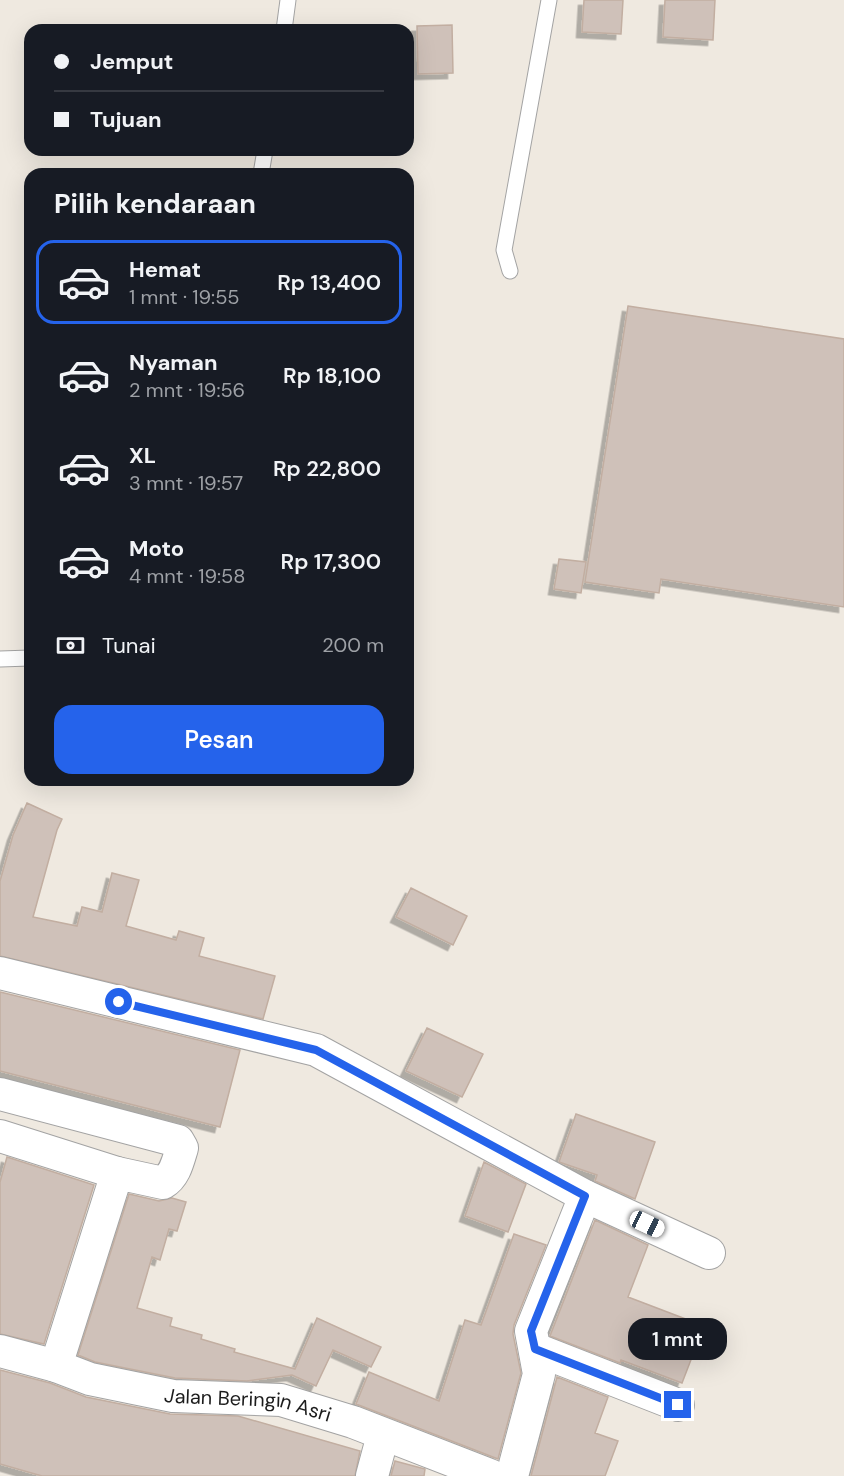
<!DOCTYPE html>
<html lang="id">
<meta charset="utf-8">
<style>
body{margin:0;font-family:"DM Sans",sans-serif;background:#242831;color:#f1f3f6;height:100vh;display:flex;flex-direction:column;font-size:22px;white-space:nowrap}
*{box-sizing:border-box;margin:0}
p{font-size:20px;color:#9ea1a6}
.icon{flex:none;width:33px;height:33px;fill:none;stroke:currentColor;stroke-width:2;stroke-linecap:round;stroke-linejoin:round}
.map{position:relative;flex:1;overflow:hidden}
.drawer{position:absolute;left:24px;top:168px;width:390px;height:618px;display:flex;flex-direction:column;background:#171b24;border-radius:18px;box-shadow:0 6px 24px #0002}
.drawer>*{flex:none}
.guide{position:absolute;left:24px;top:24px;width:390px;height:132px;border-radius:18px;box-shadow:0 6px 24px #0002;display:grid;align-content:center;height:132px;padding:0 30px;background:#171b24}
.end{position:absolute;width:27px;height:27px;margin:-14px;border:8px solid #2563eb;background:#fff;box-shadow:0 0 0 3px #fff}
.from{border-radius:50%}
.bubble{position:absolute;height:42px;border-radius:18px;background:#171b24;box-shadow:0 6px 24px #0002;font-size:20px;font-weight:600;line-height:42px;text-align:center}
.car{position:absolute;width:18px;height:36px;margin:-18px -9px;border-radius:8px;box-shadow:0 0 4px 2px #0007;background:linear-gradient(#fff 24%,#345 0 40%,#fff 0 76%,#345 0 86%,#fff 0)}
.guide b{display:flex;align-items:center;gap:21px;height:57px;font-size:22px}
.guide b+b{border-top:2px solid #363941}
.guide i{width:15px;height:15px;background:#f1f3f6}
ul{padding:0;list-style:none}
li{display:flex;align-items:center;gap:18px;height:84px;margin:0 12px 9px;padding:0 18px;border:3px solid transparent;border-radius:18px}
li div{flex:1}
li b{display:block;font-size:22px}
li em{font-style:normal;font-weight:600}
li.on{border-color:#2563eb}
li>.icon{width:54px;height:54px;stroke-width:1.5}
h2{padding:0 30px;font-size:27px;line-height:72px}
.pay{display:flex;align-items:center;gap:15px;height:66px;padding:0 30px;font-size:22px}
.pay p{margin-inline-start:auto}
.primary-button{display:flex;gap:12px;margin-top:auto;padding:12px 30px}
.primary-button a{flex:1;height:69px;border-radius:18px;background:#2563eb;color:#fff;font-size:24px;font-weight:600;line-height:69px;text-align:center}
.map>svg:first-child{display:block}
.building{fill:#cfc1b9;stroke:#c2aea1;stroke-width:1.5;filter:url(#shadow)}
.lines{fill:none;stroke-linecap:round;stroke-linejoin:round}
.service-casing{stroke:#a3a3a3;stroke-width:17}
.minor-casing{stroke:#a3a3a3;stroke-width:34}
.service{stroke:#fff;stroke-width:15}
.minor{stroke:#fff;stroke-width:32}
.route{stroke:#2563eb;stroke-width:8}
.labels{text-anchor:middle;stroke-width:4.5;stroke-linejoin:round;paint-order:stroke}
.street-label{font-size:20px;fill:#1c1c1c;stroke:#fff}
</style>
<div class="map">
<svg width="844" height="1476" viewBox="0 0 844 1476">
<defs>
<filter id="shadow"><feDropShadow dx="-5.5" dy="5.5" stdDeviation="0" flood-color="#0004"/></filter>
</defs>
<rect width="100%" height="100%" fill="#efe9e0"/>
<path class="building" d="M584,0H623L621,34L582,32Z
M665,0H715L713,40L663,37Z
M452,25L453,73L418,74L417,26Z
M628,306L844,339V607L661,579L659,593L585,582Z
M559,559L586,562L581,593L554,589Z
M27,803L62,819L57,830L33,917L77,926L82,907L102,912L112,873L139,880L126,926L176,940L179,931L204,938L199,956L275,976L263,1019L0,956V881L13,835Z
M411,888L467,916L453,945L396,917Z
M0,992L240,1050L220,1127L0,1071Z
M427,1028L483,1054L462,1097L406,1071Z
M576,1114L655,1142L635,1199L595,1181L597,1175L559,1162Z
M7,1157L94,1185L44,1344L0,1334V1182Z
M484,1162L526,1184L508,1232L465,1216Z
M129,1194L159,1201L172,1198L186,1202L177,1231L169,1229L160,1260L152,1257L137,1308L172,1318L170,1326L202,1335L201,1339L235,1349L234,1352L295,1369L317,1318L381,1347L371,1367L333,1350L316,1386L292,1375L247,1381L175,1378L95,1362L78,1355Z
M595,1220L648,1245L628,1297L704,1326L682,1383L621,1360L620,1363L550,1336Z
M514,1234L546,1245L514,1325L513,1334L521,1373L498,1459L356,1404L369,1372L439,1401L465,1320L481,1325Z
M0,1370L50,1383L86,1397L170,1414L238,1416L360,1451L355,1476H42L0,1464Z
M557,1377L608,1397L595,1433L618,1441L605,1476H531Z
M395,1461L425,1469L424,1476H391Z"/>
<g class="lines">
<defs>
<path id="service" d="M284,30L288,0
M261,174L265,150
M510,271L504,250L549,0
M0,659L30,658"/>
<g id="minor">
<path d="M0,973L316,1050L585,1196L531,1331L539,1374L512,1476"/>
<path d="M0,1094L178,1141L182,1148C178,1161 175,1176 163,1183L117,1173L56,1366"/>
<path d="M0,1136L117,1173"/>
<path d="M585,1196L709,1253"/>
<path d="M535,1349L678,1405"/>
<path id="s1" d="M0,1351L56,1366L90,1379L173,1396L281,1400L353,1422L492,1476"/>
<path d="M372,1476L383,1435"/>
</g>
</defs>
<use href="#service" class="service-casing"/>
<use href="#minor" class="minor-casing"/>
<use href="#service" class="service"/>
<use href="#minor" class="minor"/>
</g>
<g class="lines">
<path class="route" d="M119,1002L316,1050L585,1196L531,1331L535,1349L678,1405"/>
</g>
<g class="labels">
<g class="street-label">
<text dy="7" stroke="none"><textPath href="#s1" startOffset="255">Jalan Beringin Asri</textPath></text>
</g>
</g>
</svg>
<i class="end from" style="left:119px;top:1002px"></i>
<i class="end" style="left:678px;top:1405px"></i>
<div class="bubble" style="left:628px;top:1318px;width:99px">1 mnt</div>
<i class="car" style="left:647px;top:1224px;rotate:115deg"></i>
<div class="guide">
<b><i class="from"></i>Jemput</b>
<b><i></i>Tujuan</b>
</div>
<section class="drawer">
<h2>Pilih kendaraan</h2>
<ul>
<li class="on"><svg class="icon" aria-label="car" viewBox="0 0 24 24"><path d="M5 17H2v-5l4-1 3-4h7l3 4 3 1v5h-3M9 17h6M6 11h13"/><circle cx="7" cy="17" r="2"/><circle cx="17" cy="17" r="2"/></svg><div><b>Hemat</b><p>1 mnt · 19:55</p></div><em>Rp 13,400</em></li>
<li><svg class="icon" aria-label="car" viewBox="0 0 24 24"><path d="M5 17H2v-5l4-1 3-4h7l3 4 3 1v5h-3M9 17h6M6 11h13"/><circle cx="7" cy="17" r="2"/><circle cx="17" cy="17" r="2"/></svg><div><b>Nyaman</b><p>2 mnt · 19:56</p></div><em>Rp 18,100</em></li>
<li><svg class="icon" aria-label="car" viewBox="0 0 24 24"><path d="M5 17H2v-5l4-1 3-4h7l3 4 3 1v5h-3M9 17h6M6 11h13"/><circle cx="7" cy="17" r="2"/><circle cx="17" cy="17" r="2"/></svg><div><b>XL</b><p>3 mnt · 19:57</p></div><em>Rp 22,800</em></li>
<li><svg class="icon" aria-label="car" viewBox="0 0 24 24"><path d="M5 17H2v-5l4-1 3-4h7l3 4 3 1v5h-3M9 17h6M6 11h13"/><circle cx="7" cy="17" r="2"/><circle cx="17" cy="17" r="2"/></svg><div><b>Moto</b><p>4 mnt · 19:58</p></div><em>Rp 17,300</em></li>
</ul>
<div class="pay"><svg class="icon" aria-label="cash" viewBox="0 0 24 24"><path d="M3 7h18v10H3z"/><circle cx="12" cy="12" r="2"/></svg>Tunai<p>200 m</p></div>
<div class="primary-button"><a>Pesan</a></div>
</section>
</div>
